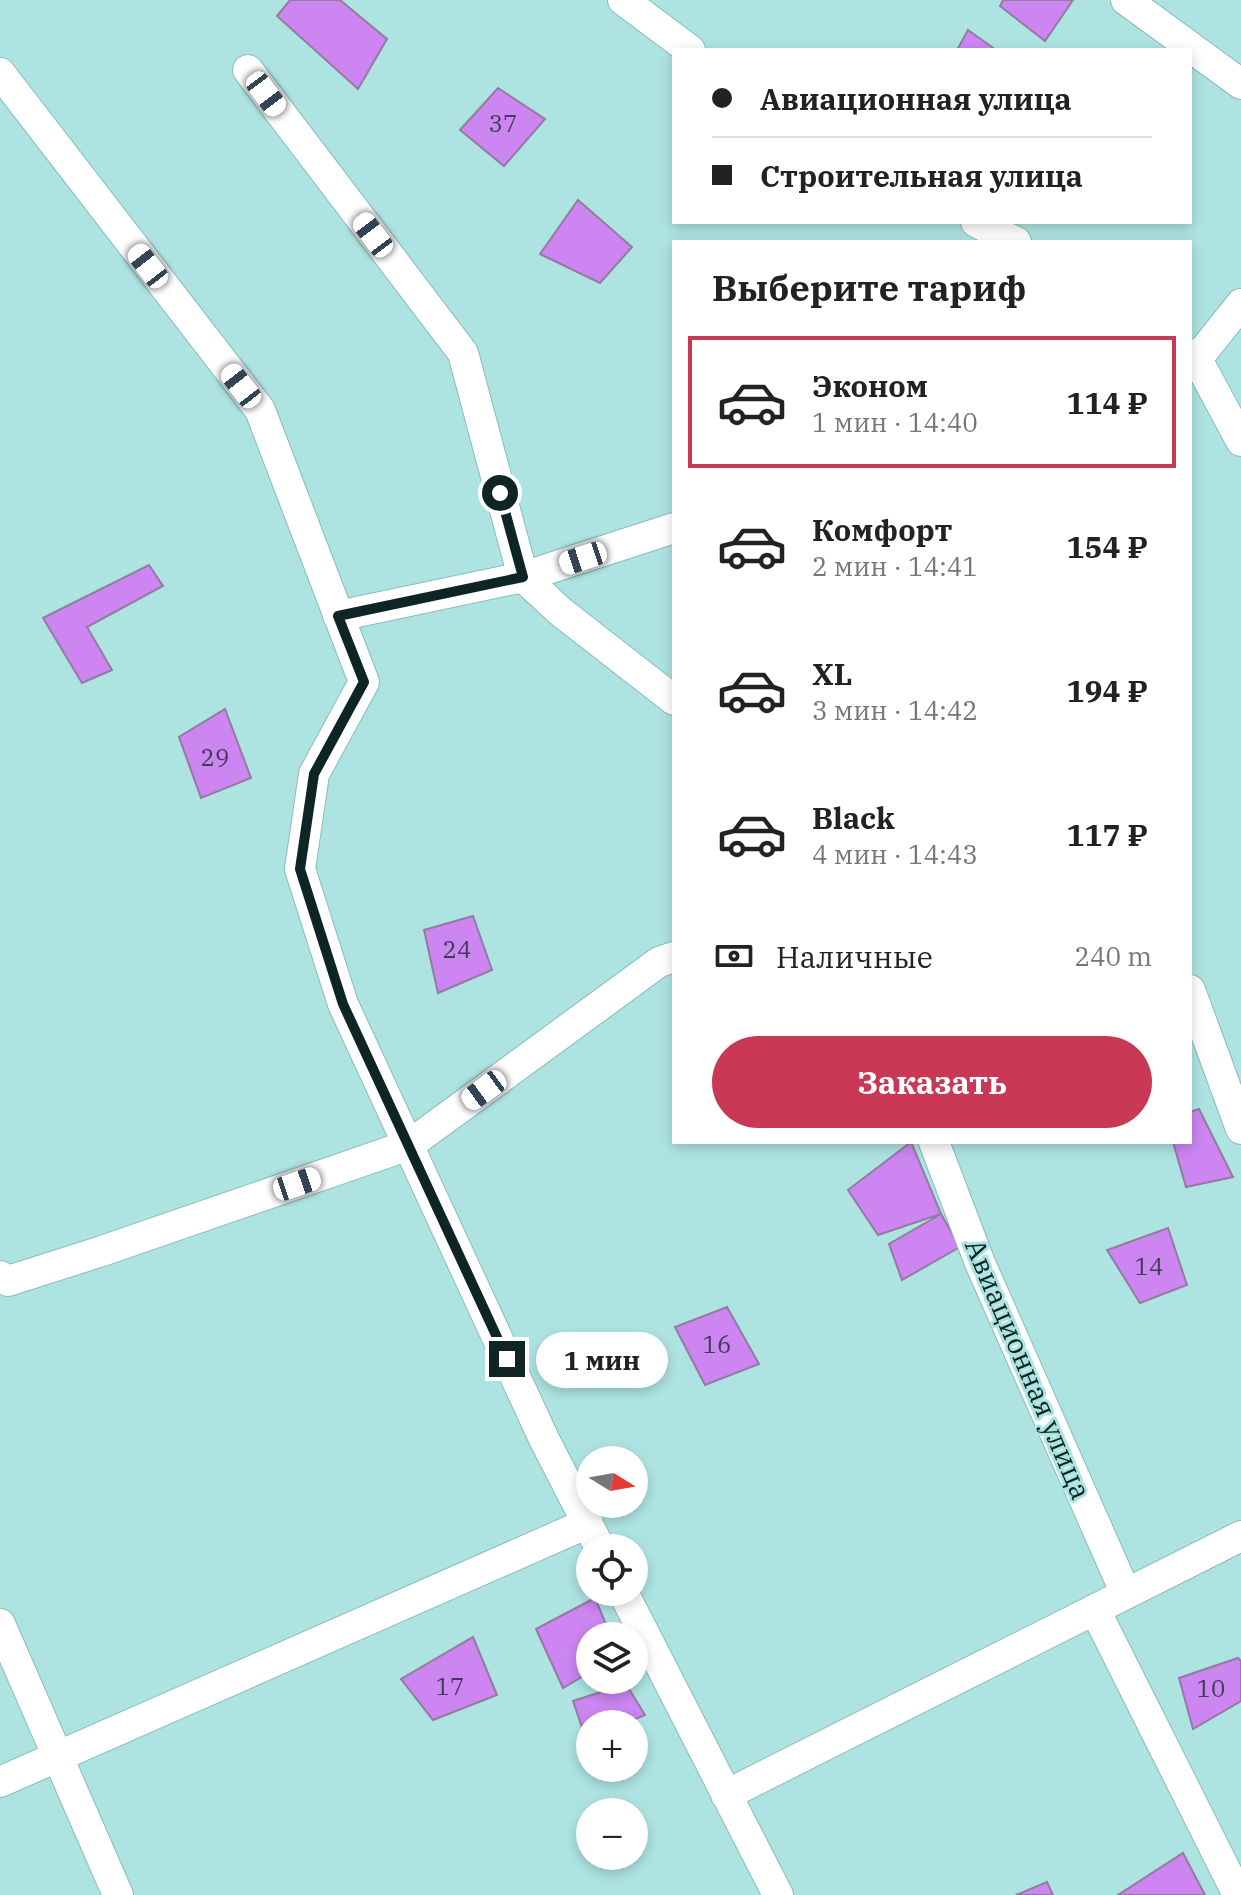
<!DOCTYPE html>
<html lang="ru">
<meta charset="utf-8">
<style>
body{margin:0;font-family:"IBM Plex Serif",serif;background:#f6f6f6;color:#222;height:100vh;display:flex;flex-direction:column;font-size:30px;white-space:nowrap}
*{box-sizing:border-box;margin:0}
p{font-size:26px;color:#767676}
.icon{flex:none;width:44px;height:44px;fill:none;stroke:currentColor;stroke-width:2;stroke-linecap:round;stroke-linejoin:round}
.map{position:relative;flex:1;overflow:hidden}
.sheet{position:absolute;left:672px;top:240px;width:520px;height:904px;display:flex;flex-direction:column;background:#fff;border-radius:0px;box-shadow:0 4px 12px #0003}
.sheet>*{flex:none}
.hud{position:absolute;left:672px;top:48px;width:520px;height:176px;border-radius:0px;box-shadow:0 4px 12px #0003;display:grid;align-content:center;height:176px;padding:0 40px;background:#fff}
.needle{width:52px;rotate:101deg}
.tools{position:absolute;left:576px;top:1446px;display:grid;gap:16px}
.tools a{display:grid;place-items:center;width:72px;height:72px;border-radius:50%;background:#fff;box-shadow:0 4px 12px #0003;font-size:40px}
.end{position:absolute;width:36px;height:36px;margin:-18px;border:10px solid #0f2524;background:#fff;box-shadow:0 0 0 4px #fff}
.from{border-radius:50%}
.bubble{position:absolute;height:56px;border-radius:28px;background:#fff;box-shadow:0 4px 12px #0003;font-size:26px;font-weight:700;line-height:56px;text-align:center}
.car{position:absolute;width:24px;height:48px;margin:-24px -12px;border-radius:10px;box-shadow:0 0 6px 2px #0007;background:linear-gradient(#fff 24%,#345 0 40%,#fff 0 76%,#345 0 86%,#fff 0)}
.hud b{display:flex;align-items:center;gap:28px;height:76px;font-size:30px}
.hud b+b{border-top:2px solid #e0e0e0}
.hud i{width:20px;height:20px;background:#222}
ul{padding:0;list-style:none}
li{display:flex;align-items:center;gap:24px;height:132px;margin:0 16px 12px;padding:0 24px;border:4px solid transparent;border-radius:0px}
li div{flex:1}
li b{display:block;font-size:30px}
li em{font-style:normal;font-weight:700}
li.on{border-color:#c93956}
li>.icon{width:72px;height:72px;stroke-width:1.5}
h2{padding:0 40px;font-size:36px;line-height:96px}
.pay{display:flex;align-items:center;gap:20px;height:88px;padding:0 40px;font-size:30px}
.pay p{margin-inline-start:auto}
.primary-button{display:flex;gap:16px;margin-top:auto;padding:16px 40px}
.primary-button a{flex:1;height:92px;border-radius:48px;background:#c93956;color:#fff;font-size:32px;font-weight:700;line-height:92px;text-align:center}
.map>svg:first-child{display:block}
.building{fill:#cc85f1;stroke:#927c9e;stroke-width:2}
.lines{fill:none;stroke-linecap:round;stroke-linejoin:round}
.street-casing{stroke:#87bcba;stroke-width:32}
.street{stroke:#fff;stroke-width:30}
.route{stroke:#0f2524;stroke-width:10}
.labels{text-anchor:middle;stroke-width:6;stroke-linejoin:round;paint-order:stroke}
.number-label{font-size:24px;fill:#3e3d57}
.street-label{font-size:28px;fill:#0f2524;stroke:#ade4e2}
</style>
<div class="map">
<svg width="1241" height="1895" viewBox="0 0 1241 1895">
<rect width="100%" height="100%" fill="#ade4e2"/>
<path class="building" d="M290,0H340L387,39L358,89L277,16Z
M1003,0H1073L1045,41L1000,6Z
M968,30L996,50H957Z
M498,88L545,119L504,166L460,130Z
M578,200L632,247L600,283L540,254Z
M149,565L163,586L87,627L112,670L82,683L43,618Z
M225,709L251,778L201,798L179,737Z
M473,916L492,970L438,993L424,930Z
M1199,1109L1233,1177L1186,1187L1173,1142H1190V1112Z
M911,1142L941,1214L878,1235L848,1190Z
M941,1214L960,1247L902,1280L889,1244Z
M1168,1228L1187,1285L1140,1303L1107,1250Z
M727,1307L759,1364L705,1385L675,1327Z
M595,1598L611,1636H590V1672L563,1688L536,1629Z
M473,1637L497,1695L433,1720L401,1679Z
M1238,1658L1241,1661V1701L1193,1729L1179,1678Z
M626,1684L645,1715L623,1724H590V1737L586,1739L573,1701Z
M1183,1853L1205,1895H1118Z
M1047,1882L1053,1895H1016Z"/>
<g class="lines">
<defs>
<path id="street" d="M623,0L690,50
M1126,0L1241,84
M248,70L463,353L523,577L674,528
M0,73L260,410L364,682L314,774L300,869L343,1004L544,1439L600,1548
M976,222L1016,242
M1190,354L1197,359L1241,441
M1197,359L1241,304
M338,616L523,577L561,612L674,700
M1190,990L1241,1129
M934,1142L980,1263L1126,1594
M0,1276L8,1281L102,1251L409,1145L659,962L674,957
M623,1592L778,1895
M1095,1610L1238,1895
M0,1624L118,1895
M0,1782L588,1523
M726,1795L1241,1536"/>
</defs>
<use href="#street" class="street-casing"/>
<use href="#street" class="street"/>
</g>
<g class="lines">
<path class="route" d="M500,493L523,577L338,616L364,682L314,774L300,869L343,1004L507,1359"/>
</g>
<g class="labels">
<g class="number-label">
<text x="503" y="132">37</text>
<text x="215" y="766">29</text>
<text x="457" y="958">24</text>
<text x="1149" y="1275">14</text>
<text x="717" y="1353">16</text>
<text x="450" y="1695">17</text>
<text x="1211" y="1697">10</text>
</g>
<g class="street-label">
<text transform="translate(1028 1369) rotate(67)" y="10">Авиационная улица</text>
</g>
</g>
</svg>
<div class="tools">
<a><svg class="needle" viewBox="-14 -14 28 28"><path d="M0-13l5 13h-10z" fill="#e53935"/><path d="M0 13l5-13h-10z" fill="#767676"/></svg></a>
<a><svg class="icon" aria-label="locate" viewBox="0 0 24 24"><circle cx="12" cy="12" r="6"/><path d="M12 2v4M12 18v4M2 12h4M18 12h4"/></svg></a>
<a><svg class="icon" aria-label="layers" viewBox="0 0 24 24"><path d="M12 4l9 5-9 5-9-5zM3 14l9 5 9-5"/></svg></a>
<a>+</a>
<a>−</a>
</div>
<i class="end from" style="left:500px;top:493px"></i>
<i class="end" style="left:507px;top:1359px"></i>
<div class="bubble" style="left:536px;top:1332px;width:132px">1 мин</div>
<i class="car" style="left:266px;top:94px;rotate:143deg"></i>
<i class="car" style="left:373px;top:235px;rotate:323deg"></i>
<i class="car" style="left:148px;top:266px;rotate:322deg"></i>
<i class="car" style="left:241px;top:386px;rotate:322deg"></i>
<i class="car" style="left:583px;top:558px;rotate:252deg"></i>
<i class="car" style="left:484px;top:1090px;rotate:234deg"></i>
<i class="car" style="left:297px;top:1184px;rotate:71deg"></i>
<div class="hud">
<b><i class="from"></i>Авиационная улица</b>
<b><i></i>Строительная улица</b>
</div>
<section class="sheet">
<h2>Выберите тариф</h2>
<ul>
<li class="on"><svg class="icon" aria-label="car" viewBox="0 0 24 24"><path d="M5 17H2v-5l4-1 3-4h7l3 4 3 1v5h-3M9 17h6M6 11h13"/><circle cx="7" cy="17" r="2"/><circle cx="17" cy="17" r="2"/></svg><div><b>Эконом</b><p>1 мин · 14:40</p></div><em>114 ₽</em></li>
<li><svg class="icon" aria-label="car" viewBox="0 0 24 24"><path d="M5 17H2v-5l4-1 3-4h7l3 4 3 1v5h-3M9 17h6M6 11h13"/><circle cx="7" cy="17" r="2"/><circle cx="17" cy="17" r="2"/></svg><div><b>Комфорт</b><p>2 мин · 14:41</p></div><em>154 ₽</em></li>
<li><svg class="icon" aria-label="car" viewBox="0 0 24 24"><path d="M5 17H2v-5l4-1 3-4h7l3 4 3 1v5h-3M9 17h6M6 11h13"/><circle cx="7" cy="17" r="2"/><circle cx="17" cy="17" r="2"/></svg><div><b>XL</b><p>3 мин · 14:42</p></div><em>194 ₽</em></li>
<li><svg class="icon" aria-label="car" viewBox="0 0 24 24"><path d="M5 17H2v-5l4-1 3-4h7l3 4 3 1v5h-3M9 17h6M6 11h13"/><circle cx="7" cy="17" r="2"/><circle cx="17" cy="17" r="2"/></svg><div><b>Black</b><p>4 мин · 14:43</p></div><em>117 ₽</em></li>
</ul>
<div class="pay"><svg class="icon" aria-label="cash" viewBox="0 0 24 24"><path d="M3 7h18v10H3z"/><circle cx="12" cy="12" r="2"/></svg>Наличные<p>240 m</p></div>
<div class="primary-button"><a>Заказать</a></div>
</section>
</div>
